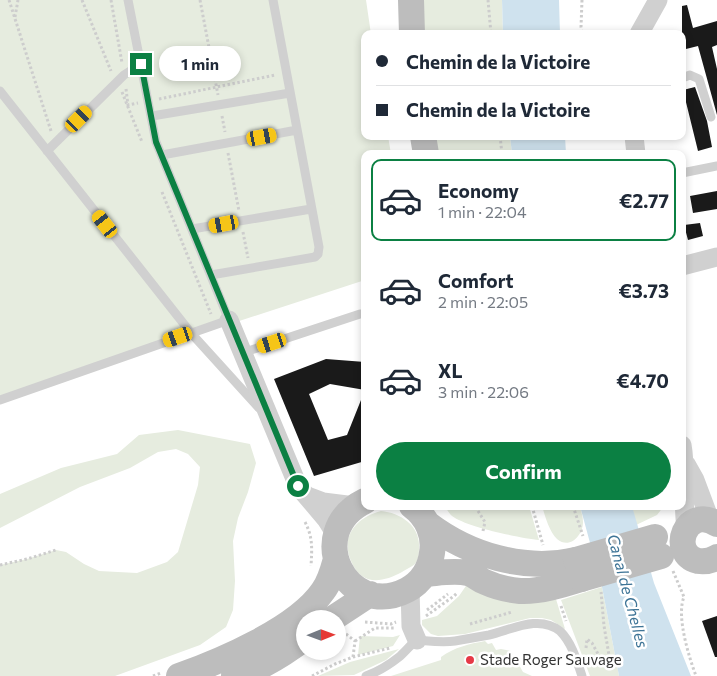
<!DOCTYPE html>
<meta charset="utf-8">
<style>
body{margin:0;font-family:Commissioner,sans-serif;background:#f2f2f3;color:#1f2937;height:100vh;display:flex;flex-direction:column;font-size:19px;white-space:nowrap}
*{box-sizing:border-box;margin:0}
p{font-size:16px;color:#747a83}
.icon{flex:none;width:28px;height:28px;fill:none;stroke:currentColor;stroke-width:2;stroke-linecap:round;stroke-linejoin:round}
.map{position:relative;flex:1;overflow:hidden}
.side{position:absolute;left:361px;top:150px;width:325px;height:360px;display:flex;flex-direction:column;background:#fff;border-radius:10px;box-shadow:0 2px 8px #0003}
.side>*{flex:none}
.banner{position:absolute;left:361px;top:30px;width:325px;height:110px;border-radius:10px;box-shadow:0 2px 8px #0003;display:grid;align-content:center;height:110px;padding:0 15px;background:#fff}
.needle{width:32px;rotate:89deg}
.fabs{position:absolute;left:296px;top:610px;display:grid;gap:10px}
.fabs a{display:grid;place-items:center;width:50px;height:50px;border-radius:50%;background:#fff;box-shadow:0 2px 8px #0003;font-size:25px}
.end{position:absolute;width:22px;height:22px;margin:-11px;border:6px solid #0b8043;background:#fff;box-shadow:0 0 0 2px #fff}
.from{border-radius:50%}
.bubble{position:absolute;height:35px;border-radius:18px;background:#fff;box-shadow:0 2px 8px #0003;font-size:16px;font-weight:700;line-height:35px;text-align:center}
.car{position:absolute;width:15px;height:30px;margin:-15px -8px;border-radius:6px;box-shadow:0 0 4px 1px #0007;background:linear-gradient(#f5c518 24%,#345 0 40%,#f5c518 0 76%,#345 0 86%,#f5c518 0)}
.banner b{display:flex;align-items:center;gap:18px;height:48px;font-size:19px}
.banner b+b{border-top:1px solid #e0e1e3}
.banner i{width:12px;height:12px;background:#1f2937}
ul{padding:9px 0 0;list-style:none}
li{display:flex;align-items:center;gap:15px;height:82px;margin:0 10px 8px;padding:0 5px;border:2px solid transparent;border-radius:10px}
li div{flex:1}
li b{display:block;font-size:19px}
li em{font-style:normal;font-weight:700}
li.on{border-color:#0b8043}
li>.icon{width:45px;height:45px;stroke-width:1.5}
.button{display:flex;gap:10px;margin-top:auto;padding:10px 15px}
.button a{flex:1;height:58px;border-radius:30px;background:#0b8043;color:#fff;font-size:20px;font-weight:700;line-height:58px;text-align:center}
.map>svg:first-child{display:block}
.green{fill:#e6ecdf}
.water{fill:#cfe2ee}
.building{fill:#1a1a1a}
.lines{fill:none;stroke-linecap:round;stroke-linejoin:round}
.path{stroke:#cdcdcd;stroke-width:3;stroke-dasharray:2.5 2.5;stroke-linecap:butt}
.lane{stroke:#d0d0d0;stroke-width:9}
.street{stroke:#d0d0d0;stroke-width:19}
.secondary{stroke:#bdbdbd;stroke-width:26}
.secondary-bridge{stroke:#bdbdbd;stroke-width:26}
.route{stroke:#0b8043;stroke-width:6}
.poi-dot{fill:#e63946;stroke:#fff;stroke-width:2}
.labels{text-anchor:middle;stroke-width:5;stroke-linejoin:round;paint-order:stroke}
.poi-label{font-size:15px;fill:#333;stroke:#fff;text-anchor:start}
.water-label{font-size:16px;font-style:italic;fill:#3f7597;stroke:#fff}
</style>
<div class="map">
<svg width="717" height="676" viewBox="0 0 717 676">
<rect width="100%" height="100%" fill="#fff"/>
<path class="green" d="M0,0H366L371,34H365V136H388L391,154H365V280L0,399Z
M421,0H502L503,34H422Z
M430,136H510L512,154H432Z
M178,430L250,444L256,463L248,492L238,518L233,541L235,581L233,610L226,627L200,645L115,676H0V565L27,559L56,550L66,552L84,564L99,571L137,573L167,562L178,552L198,485L200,467L188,454L176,449L158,452L130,468L80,487L0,528V494L61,468L117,454L139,435Z
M445,506H529L539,540C520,538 466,527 452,516C449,513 447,510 445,506Z
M542,506H580C581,511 583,517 583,522C583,535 570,550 557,539C549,531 545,516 542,506Z
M632,506H664L657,515L636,525Z
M381,511C401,513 421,526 419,549C419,554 418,560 415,564C412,567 406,569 402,572C382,583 361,586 351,561C340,536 357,517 381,511Z
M468,583L556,599L565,629L551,620L542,618H530L465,634L438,636L431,634L422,625V620L437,616L459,596Z
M602,587L619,676H590L561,600Z
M400,635L393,646L358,655L360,636L393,637Z
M485,641L488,644L492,643L496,650L501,649L511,651L523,672L532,676H391L441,660V657C455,647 469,644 485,641Z
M399,649L386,660L354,675L318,676L350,662Z"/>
<path class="water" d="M502,0H559L560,34H503Z
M510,136H565L566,154H512Z
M580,506H632L654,583L691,676H619L602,587Z"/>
<path class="building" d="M687,5L693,28L717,21V45L712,47L717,69V115L698,46L682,50V6Z
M695,87L707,121L712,147L698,151L683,90Z
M717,191V209L693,213L690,196Z
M700,223L703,236L688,240L684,225Z
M326,359L365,362V390L330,384L309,394L328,440L347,435L365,390V461L314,476L274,379Z
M717,616V657H715L702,621Z"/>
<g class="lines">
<path class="path" d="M9,0L51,131
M82,0L111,71
M111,0L122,63
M200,0L218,95
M488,0L491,34
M582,0L581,27L582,34
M15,17L18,0
M126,89L128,105L138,103
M122,92L142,142
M159,99L275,75
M222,116L225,132
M500,136L502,154
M228,153L239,211
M162,192L211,314
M243,232L248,258
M478,506V511L485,522L483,531
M532,506L543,545
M573,506L583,536
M305,522C313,537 312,549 311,566
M0,565L27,559L56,550
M673,571L684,597C676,616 689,657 696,676
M561,606L566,621
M427,610L448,594
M426,616L454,596L457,593
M365,622L391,624L396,622
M470,624L512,612
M346,634L355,641L353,657
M355,641L375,628H395
M586,648L587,639L592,643L603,663L607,660L609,655L604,626L601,592
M153,676L161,673
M312,676L335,664L353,657L390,648"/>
<path class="lane" d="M682,78L690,75L699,79L711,117
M0,91L191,333L259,408
M152,116L290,93
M47,151L124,75L141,64
M162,155L297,130
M682,173L717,166
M192,229L311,209
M211,275L315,257L318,254L319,247L273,0
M242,353L360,314H365
M0,400L229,320L156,142L128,0
M366,676C377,672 389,665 399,657C405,652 410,645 417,640C430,641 442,643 455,641C466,639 478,637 489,635C511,630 539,614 560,631C572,643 577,661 582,676"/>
<path class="street" d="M639,34L658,0
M634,136L636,154
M682,266L717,257
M229,320L298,486L326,519L336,535
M682,445C687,472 682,500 686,528
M686,464L695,480L710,520
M307,496L323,502L355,506
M410,588L411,626L417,640"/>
<path class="secondary" d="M411,0L412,34
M423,136L426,154
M365,501C302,532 347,621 407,590C422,582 430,568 432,553C435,535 427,517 412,506
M428,524C469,555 525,572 576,560
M717,524C686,504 668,553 698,561C705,562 711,561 717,557
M425,574C439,573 454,570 468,573C475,575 479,580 485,582C496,587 509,590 520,591C540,592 562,585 581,579
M332,619L370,594
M179,676C221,661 297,629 323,591C330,582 333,570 336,559
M234,676C259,670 284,654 305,638"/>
<path class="secondary-bridge" d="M576,560L655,537
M581,579L661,556"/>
</g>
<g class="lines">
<path class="route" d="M141,64L156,142L298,486"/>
</g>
<circle class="poi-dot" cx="470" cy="660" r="5"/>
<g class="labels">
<g class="poi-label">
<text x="480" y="665">Stade Roger Sauvage</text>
</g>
<g class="water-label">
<text transform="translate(628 591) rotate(75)" y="6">Canal de Chelles</text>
</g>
</g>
</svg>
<div class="fabs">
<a><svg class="needle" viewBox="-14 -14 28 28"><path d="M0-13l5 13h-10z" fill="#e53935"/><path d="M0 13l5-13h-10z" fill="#747a83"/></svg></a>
</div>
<i class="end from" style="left:298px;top:486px"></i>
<i class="end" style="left:141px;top:64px"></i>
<div class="bubble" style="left:159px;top:46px;width:82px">1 min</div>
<i class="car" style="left:79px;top:119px;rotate:45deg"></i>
<i class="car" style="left:262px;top:137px;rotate:80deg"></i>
<i class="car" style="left:105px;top:224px;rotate:322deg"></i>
<i class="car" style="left:224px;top:224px;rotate:260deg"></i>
<i class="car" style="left:178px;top:337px;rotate:251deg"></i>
<i class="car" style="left:272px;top:343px;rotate:252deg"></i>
<div class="banner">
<b><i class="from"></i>Chemin de la Victoire</b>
<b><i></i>Chemin de la Victoire</b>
</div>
<section class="side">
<ul>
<li class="on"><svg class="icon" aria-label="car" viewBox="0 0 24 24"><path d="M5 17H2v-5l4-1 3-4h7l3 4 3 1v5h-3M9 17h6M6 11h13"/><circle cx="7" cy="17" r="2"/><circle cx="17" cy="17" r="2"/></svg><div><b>Economy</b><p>1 min · 22:04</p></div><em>€2.77</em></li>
<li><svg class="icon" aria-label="car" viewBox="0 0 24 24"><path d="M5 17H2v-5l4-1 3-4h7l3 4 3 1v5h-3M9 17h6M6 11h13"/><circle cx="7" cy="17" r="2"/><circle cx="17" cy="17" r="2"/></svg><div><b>Comfort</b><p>2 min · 22:05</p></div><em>€3.73</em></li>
<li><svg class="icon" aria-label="car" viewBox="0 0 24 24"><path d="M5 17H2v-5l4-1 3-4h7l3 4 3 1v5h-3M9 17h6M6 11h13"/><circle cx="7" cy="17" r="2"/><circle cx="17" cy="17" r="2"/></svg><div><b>XL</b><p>3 min · 22:06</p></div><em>€4.70</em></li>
</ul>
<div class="button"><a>Confirm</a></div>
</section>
</div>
